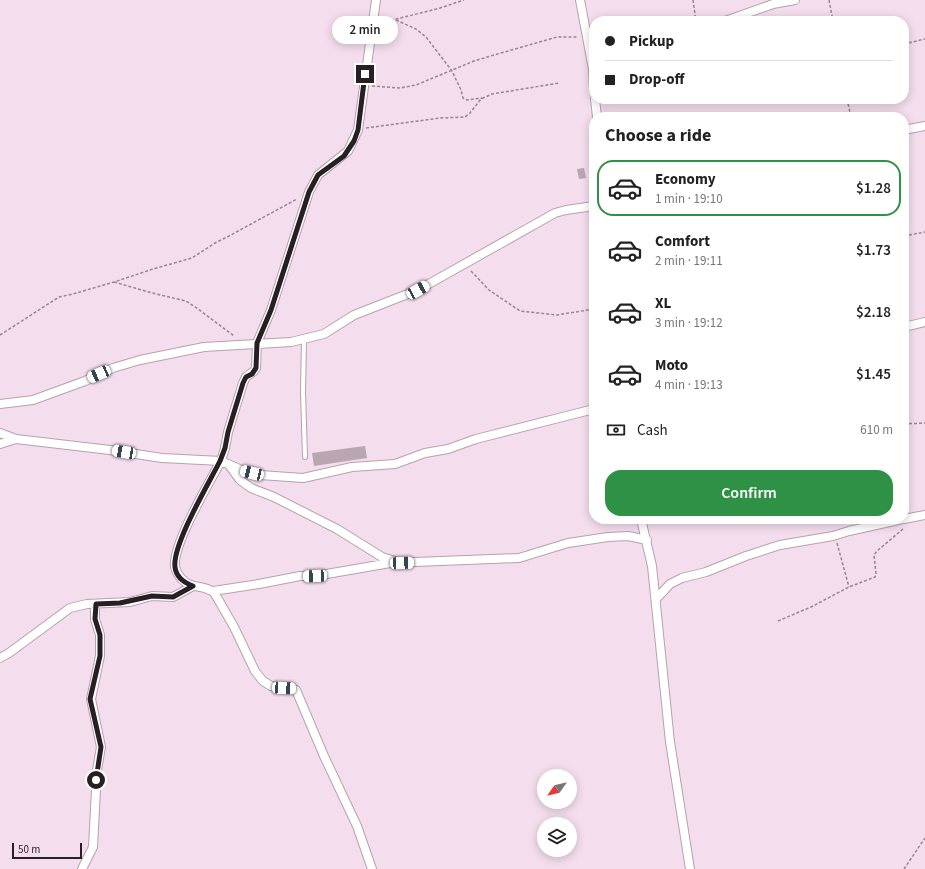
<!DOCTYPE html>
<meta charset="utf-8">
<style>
body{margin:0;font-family:"Source Sans 3",sans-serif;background:#f6f6f6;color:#222;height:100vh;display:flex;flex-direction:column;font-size:15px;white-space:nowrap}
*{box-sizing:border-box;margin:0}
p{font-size:13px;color:#767676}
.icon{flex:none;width:22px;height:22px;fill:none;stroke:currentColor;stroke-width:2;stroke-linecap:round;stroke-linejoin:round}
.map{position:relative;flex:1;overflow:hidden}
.panel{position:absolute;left:589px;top:112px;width:320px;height:412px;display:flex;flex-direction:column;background:#fff;border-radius:16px;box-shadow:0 2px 10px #0003}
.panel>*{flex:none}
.top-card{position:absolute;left:589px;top:16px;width:320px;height:88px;border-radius:16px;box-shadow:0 2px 10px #0003;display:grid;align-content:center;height:88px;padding:0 16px;background:#fff}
.needle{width:26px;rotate:236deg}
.buttons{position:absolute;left:537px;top:769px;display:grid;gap:8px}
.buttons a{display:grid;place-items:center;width:40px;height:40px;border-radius:50%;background:#fff;box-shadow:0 2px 10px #0003;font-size:20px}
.scale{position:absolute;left:12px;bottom:10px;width:70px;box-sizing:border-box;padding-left:4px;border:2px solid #271f24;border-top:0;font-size:11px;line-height:14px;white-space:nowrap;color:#271f24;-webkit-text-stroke:3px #f4dded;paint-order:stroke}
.end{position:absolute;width:18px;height:18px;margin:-9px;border:5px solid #271f24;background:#fff;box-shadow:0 0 0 2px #fff}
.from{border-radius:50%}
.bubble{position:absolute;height:28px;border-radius:14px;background:#fff;box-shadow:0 2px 10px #0003;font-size:13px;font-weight:600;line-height:28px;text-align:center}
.car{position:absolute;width:12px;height:24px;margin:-12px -6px;border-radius:5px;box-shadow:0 0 3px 1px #0007;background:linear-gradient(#fff 24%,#345 0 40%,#fff 0 76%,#345 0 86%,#fff 0)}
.top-card b{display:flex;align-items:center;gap:14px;height:38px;font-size:15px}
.top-card b+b{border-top:1px solid #e0e0e0}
.top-card i{width:10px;height:10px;background:#222}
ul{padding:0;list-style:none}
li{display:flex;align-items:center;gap:12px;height:56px;margin:0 8px 6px;padding:0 8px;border:2px solid transparent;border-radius:16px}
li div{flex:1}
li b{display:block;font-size:15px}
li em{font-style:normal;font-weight:600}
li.active{border-color:#2f9145}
li>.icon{width:36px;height:36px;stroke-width:1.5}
h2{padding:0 16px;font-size:18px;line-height:48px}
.pay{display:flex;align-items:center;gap:10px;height:44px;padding:0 16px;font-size:15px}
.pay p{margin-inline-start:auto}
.primary-button{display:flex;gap:8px;margin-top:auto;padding:8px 16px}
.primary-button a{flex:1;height:46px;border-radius:16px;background:#2f9145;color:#fff;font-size:16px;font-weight:600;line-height:46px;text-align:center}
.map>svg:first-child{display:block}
.building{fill:#baa5b3}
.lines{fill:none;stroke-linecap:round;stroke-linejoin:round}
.service-casing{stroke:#b7a1b0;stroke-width:6}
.minor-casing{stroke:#b7a1b0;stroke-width:10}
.path{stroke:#968691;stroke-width:1.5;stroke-dasharray:3 2;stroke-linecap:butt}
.service{stroke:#fff;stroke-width:4}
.minor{stroke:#fff;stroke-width:8}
.route{stroke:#271f24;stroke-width:5}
</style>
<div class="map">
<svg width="925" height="869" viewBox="0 0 925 869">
<rect width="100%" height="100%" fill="#f4dded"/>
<path class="building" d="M584,168L586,178L579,179L577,169Z
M365,446L367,458L314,466L312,453Z"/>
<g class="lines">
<defs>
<path id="service" d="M304,339L303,392L305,457"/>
<path id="minor" d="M580,0L593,69L594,89
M725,21L773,4L795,0
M595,99L597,117
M904,130L925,126
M904,327L925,322
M0,404L33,400L85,381L113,368L140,360L204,347L291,342L324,334L354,315L418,290L555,213L566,210L594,206
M0,433L16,439L110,450L162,458L221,461L244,471L260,475L303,478L352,467L395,464L425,453L448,449L476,439L594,409
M0,444L16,439
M229,465L240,480L251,488L274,497L337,529L382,557L395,561
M641,519L652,566L670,742L690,869
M904,519L925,515
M213,591L259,584L300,576H315L390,563L519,558L568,543L608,537L628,536L647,540
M656,599L670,584L682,578L706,572L746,556L780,545L833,536L849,531L903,519
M0,658L9,653L70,608L87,604L130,602L152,596L173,597L193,586
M82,869L93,847L97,770L101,747L91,699L100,656V635L95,619V604
M372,869L357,826L324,756L296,690L271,686L263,681L255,671L234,627L215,594C207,584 190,590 181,578C178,575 176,571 175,567C172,545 209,483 221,461L225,448L228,432L243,383L246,377L254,371L256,368L257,343L271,310L309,192L318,175L348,151L358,130L376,0"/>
</defs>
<use href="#service" class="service-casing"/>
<use href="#minor" class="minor-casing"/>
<path class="path" d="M693,0L696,21
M829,0L833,21
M396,20L416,29L426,37L452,71L461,90L463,98L467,100L482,98
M381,23L440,8L464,0
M904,44L925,39
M372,86L400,88L416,85L474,61L494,55L557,37H577
M847,99L851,117
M366,128L440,118L465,117L470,113L481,99L492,94L559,83
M904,236L925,232
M471,271L489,290L520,311L557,315L594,309
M114,282L152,293L186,301L198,309L234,336
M0,335L59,297L73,294L114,282L153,269L192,258L215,243L229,236L297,199
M904,424L925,423
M837,543L849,587
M778,621L811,607L849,587L875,577L876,574L874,555L877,551L903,529
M904,869L925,838"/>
<use href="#service" class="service"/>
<use href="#minor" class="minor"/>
</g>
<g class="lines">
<path class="route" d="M96,780L101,747L90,699L100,656V635L95,619L96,604L120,603L152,596L173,597L193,586C185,583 176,577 175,567C172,545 209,483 220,461L225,448L228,432L243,383L246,377L252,374L256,368L257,343L271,310L309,192L318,175L344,156L354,141L358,130L365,74"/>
</g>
</svg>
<div class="buttons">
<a><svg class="needle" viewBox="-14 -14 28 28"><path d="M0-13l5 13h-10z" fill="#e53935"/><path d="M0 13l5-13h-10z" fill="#767676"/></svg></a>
<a><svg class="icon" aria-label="layers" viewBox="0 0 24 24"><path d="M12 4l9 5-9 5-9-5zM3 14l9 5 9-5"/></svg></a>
</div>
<div class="scale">50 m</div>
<i class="end from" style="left:96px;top:780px"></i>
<i class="end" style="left:365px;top:74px"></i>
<div class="bubble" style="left:332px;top:16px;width:66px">2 min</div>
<i class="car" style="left:418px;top:290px;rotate:61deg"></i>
<i class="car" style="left:99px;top:374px;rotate:246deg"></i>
<i class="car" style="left:124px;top:452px;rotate:280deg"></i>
<i class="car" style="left:252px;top:473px;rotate:284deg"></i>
<i class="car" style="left:402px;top:563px;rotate:88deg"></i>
<i class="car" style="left:315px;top:576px;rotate:268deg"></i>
<i class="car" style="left:284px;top:688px;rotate:93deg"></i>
<div class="top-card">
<b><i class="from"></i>Pickup</b>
<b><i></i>Drop-off</b>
</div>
<section class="panel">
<h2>Choose a ride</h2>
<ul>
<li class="active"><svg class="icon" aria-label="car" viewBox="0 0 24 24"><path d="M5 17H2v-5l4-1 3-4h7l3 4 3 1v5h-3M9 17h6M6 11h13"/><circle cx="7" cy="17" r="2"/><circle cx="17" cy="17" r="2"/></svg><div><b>Economy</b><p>1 min · 19:10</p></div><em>$1.28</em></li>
<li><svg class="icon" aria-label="car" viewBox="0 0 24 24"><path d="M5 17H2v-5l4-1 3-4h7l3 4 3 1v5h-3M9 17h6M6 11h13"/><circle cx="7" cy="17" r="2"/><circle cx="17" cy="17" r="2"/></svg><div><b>Comfort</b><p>2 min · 19:11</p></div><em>$1.73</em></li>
<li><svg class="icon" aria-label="car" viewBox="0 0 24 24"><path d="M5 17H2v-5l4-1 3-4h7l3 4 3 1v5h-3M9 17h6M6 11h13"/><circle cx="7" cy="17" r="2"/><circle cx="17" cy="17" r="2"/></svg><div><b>XL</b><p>3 min · 19:12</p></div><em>$2.18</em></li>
<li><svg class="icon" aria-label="car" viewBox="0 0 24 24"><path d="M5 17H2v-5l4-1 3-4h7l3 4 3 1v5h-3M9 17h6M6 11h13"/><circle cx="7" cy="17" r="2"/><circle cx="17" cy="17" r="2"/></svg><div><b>Moto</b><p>4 min · 19:13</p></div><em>$1.45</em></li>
</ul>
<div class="pay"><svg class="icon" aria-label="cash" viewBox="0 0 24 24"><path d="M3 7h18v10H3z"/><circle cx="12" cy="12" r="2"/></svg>Cash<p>610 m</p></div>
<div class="primary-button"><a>Confirm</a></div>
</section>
</div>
